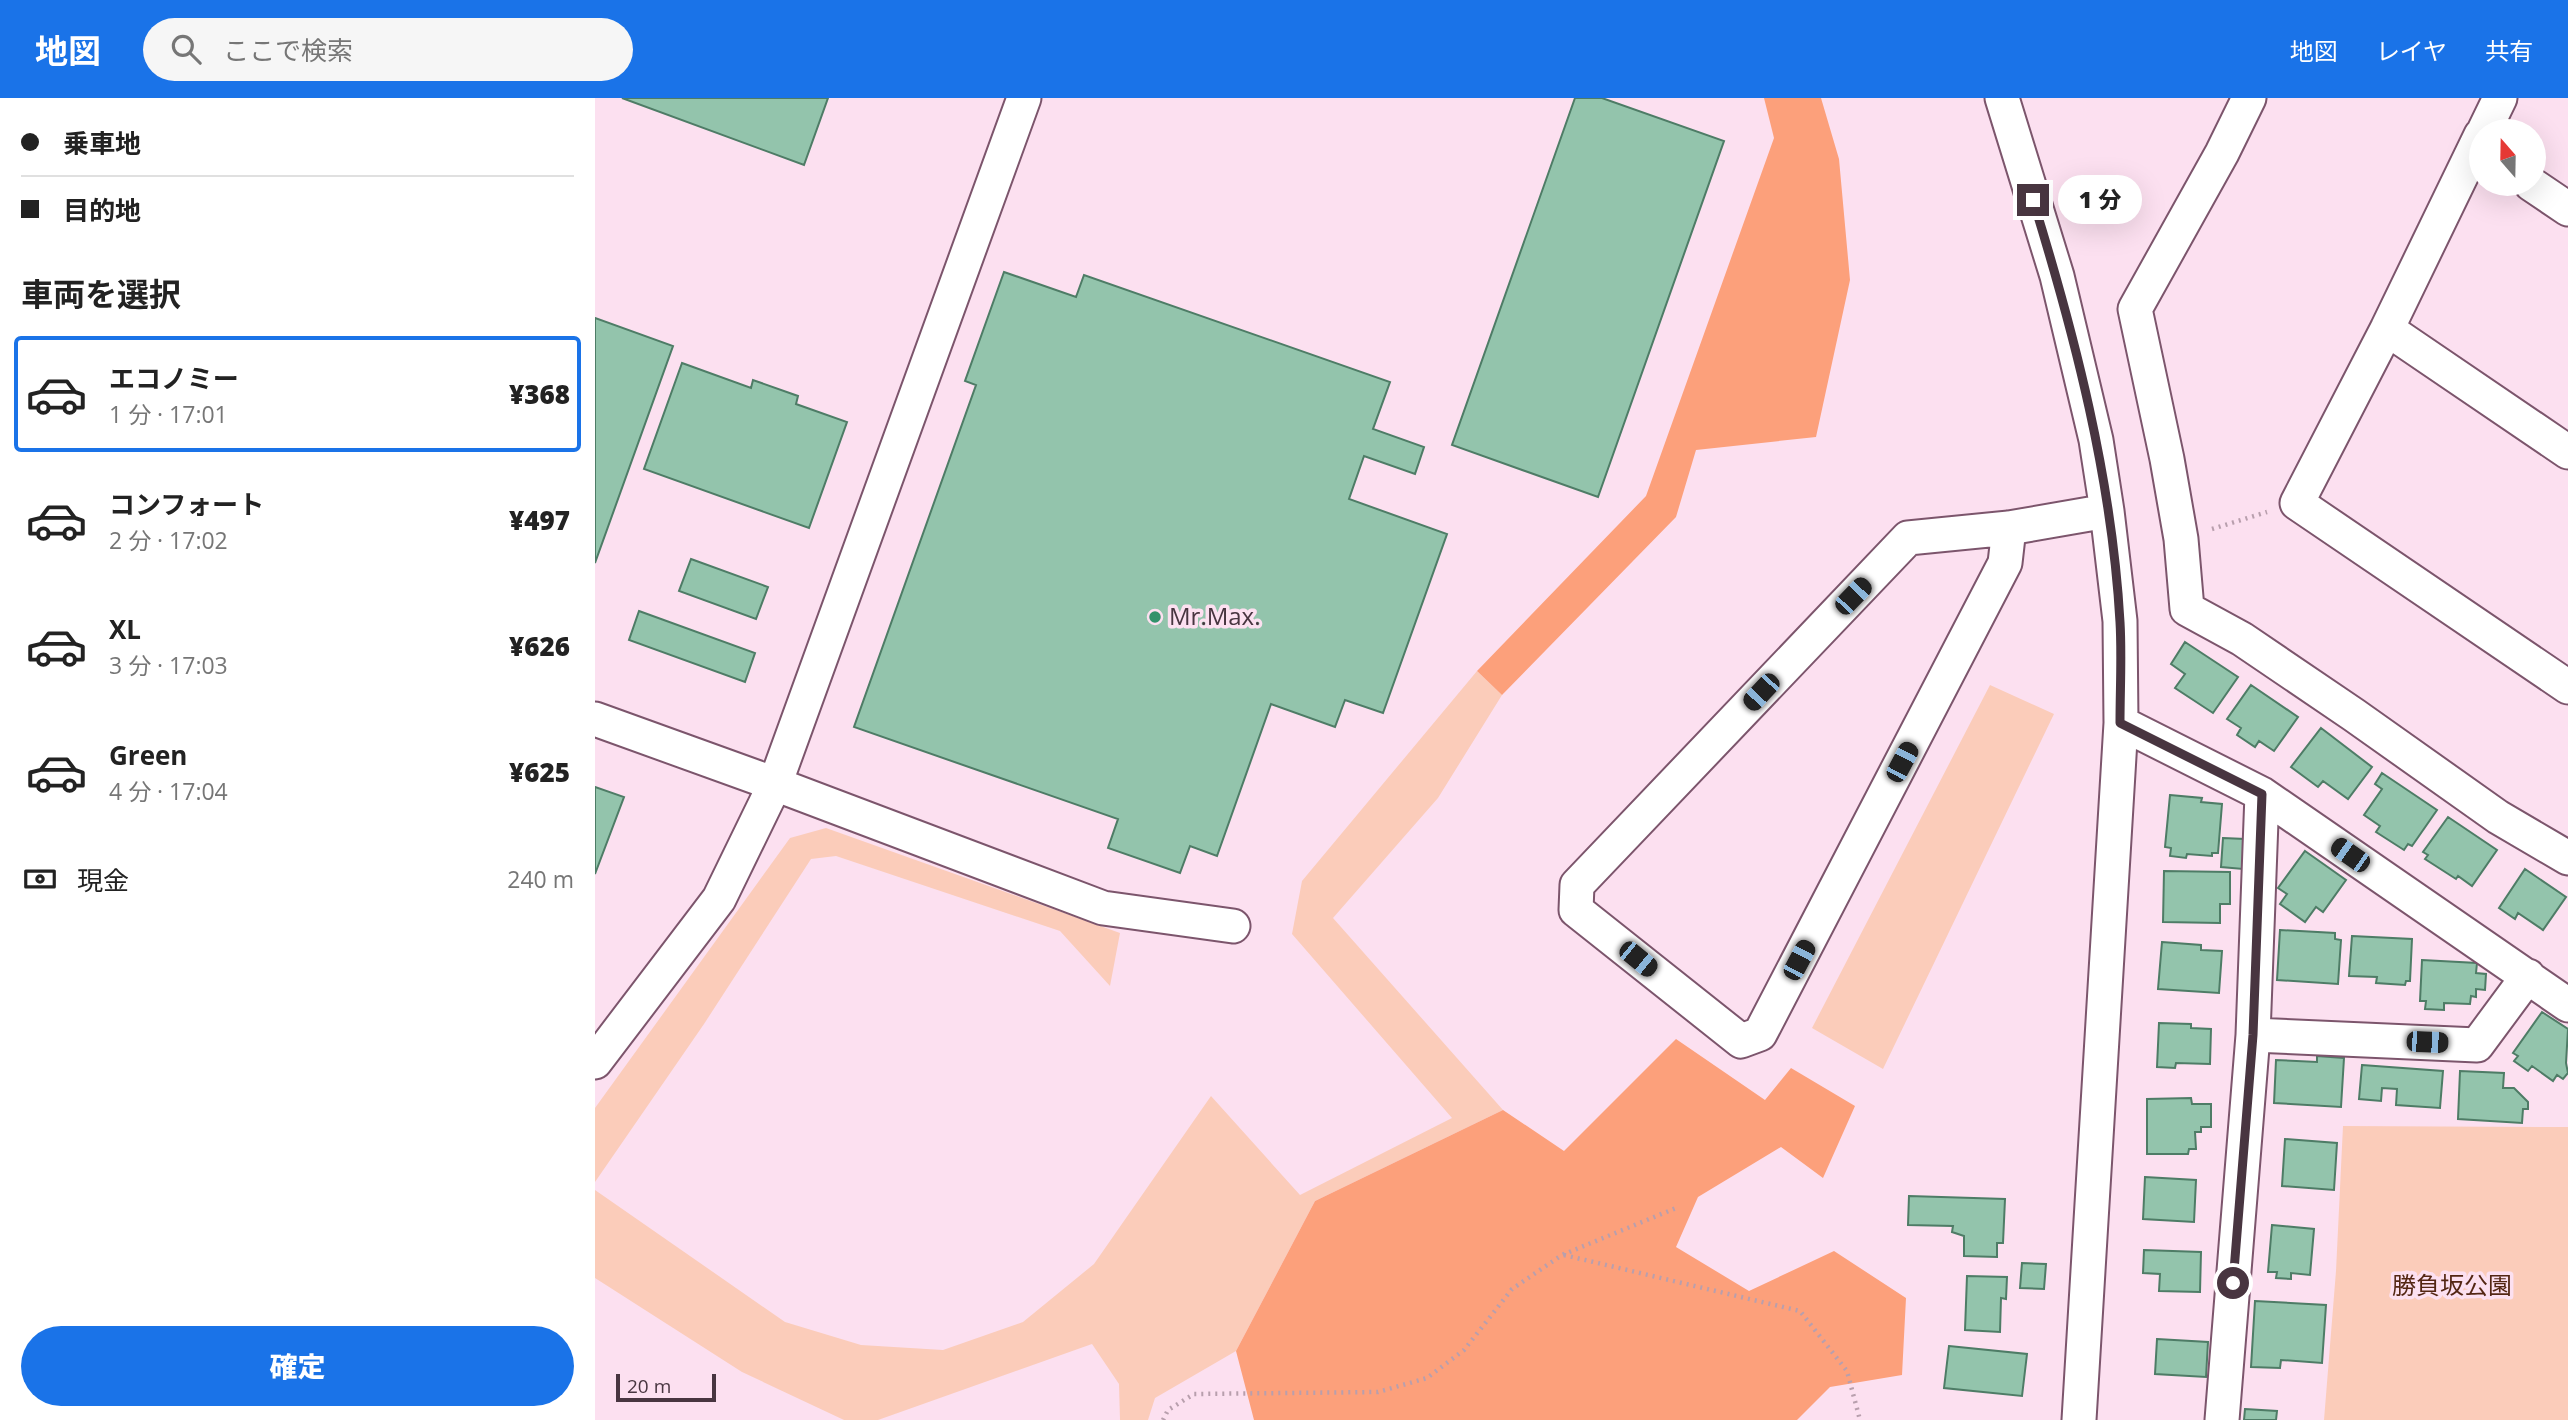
<!DOCTYPE html>
<html lang="ja">
<meta charset="utf-8">
<style>
body{margin:0;font-family:"Open Sans","Noto Sans JP",sans-serif;background:#f6f6f6;color:#222;height:100vh;display:flex;flex-direction:column;font-size:26px;white-space:nowrap}
*{box-sizing:border-box;margin:0}
p{font-size:23px;color:#767676}
.icon{flex:none;width:38px;height:38px;fill:none;stroke:currentColor;stroke-width:2;stroke-linecap:round;stroke-linejoin:round}
.map{position:relative;flex:1;overflow:hidden}
.side{display:flex;flex-direction:column;background:#fff;width:595px}
.side>*{flex:none}
.guide{display:grid;align-content:center;height:154px;padding:0 21px;background:#fff}
.needle{width:46px;rotate:340deg}
.controls{position:absolute;left:1874px;top:21px;display:grid;gap:14px}
.controls a{display:grid;place-items:center;width:77px;height:77px;border-radius:50%;background:#fff;box-shadow:0 7px 28px #0002;font-size:35px}
.scale{position:absolute;left:21px;bottom:18px;width:100px;box-sizing:border-box;padding-left:7px;border:4px solid #483540;border-top:0;font-size:19px;line-height:24px;white-space:nowrap;color:#483540;-webkit-text-stroke:5px #fce0f0;paint-order:stroke}
.end{position:absolute;width:32px;height:32px;margin:-16px;border:9px solid #483540;background:#fff;box-shadow:0 0 0 4px #fff}
.from{border-radius:50%}
.bubble{position:absolute;height:49px;border-radius:24px;background:#fff;box-shadow:0 7px 28px #0002;font-size:23px;font-weight:800;line-height:49px;text-align:center}
.car{position:absolute;width:21px;height:42px;margin:-21px -10px;border-radius:9px;box-shadow:0 0 5px 2px #0007;background:linear-gradient(#222 24%,#8ab4d8 0 40%,#222 0 76%,#8ab4d8 0 86%,#222 0)}
.guide b{display:flex;align-items:center;gap:24px;height:66px;font-size:26px}
.guide b+b{border-top:2px solid #e0e0e0}
.guide i{width:18px;height:18px;background:#222}
ul{padding:0;list-style:none}
li{display:flex;align-items:center;gap:21px;height:116px;margin:0 14px 10px;padding:0 7px;border:4px solid transparent;border-radius:7px}
li div{flex:1}
li b{display:block;font-size:26px}
li em{font-style:normal;font-weight:800}
li.on{border-color:#1a73e8}
li>.icon{width:63px;height:63px;stroke-width:1.5}
h2{padding:0 21px;font-size:32px;line-height:84px}
.pay{display:flex;align-items:center;gap:18px;height:77px;padding:0 21px;font-size:26px}
.pay p{margin-inline-start:auto}
.cta{display:flex;gap:14px;margin-top:auto;padding:14px 21px}
.cta a{flex:1;height:80px;border-radius:42px;background:#1a73e8;color:#fff;font-size:28px;font-weight:800;line-height:80px;text-align:center}
header{display:flex;align-items:center;gap:42px;box-sizing:border-box;height:98px;padding:0 35px;background:#1a73e8;color:#fff}
header strong{font-size:33px}
nav{display:flex;gap:38px;margin-inline-start:auto;font-size:24px}
.search{width:490px;height:63px;background:#f6f6f6;display:flex;align-items:center;gap:18px;box-sizing:border-box;padding:0 24px;border-radius:38px;color:#767676;font-size:26px}
main{display:flex;flex:1;min-height:0}
.map>svg:first-child{display:block}
.green{fill:#fbccba}
.forest{fill:#fca07b}
.building{fill:#93c4ac;stroke:#4e7c66;stroke-width:2}
.lines{fill:none;stroke-linecap:round;stroke-linejoin:round}
.minor-casing{stroke:#7c556c;stroke-width:37}
.path{stroke:#b89fad;stroke-width:4.5;stroke-dasharray:2 5;stroke-linecap:butt}
.minor{stroke:#fff;stroke-width:33}
.route{stroke:#483540;stroke-width:9}
.poi-dot{fill:#32926b;stroke:#fce0f0;stroke-width:2.5}
.labels{text-anchor:middle;stroke-width:7;stroke-linejoin:round;paint-order:stroke}
.poi-label{font-size:24px;fill:#483540;stroke:#fce0f0;text-anchor:start}
.park-label{font-size:24px;fill:#532613;stroke:#fce0f0}
</style>
<header>
<strong>地図</strong>
<div class="search"><svg class="icon" aria-label="search" viewBox="0 0 24 24"><circle cx="10" cy="10" r="6"/><path d="M15 15l6 6"/></svg>ここで検索</div>
<nav><a>地図</a><a>レイヤ</a><a>共有</a></nav>
</header>
<main>
<section class="side">
<div class="guide">
<b><i class="from"></i>乗車地</b>
<b><i></i>目的地</b>
</div>
<h2>車両を選択</h2>
<ul>
<li class="on"><svg class="icon" aria-label="car" viewBox="0 0 24 24"><path d="M5 17H2v-5l4-1 3-4h7l3 4 3 1v5h-3M9 17h6M6 11h13"/><circle cx="7" cy="17" r="2"/><circle cx="17" cy="17" r="2"/></svg><div><b>エコノミー</b><p>1 分 · 17:01</p></div><em>¥368</em></li>
<li><svg class="icon" aria-label="car" viewBox="0 0 24 24"><path d="M5 17H2v-5l4-1 3-4h7l3 4 3 1v5h-3M9 17h6M6 11h13"/><circle cx="7" cy="17" r="2"/><circle cx="17" cy="17" r="2"/></svg><div><b>コンフォート</b><p>2 分 · 17:02</p></div><em>¥497</em></li>
<li><svg class="icon" aria-label="car" viewBox="0 0 24 24"><path d="M5 17H2v-5l4-1 3-4h7l3 4 3 1v5h-3M9 17h6M6 11h13"/><circle cx="7" cy="17" r="2"/><circle cx="17" cy="17" r="2"/></svg><div><b>XL</b><p>3 分 · 17:03</p></div><em>¥626</em></li>
<li><svg class="icon" aria-label="car" viewBox="0 0 24 24"><path d="M5 17H2v-5l4-1 3-4h7l3 4 3 1v5h-3M9 17h6M6 11h13"/><circle cx="7" cy="17" r="2"/><circle cx="17" cy="17" r="2"/></svg><div><b>Green</b><p>4 分 · 17:04</p></div><em>¥625</em></li>
</ul>
<div class="pay"><svg class="icon" aria-label="cash" viewBox="0 0 24 24"><path d="M3 7h18v10H3z"/><circle cx="12" cy="12" r="2"/></svg>現金<p>240 m</p></div>
<div class="cta"><a>確定</a></div>
</section>
<div class="map">
<svg width="1973" height="1322" viewBox="0 0 1973 1322">
<rect width="100%" height="100%" fill="#fce0f0"/>
<path class="green" d="M882,573L907,597L843,700L738,820L908,1012L720,1103L641,1253L560,1300L553,1322H525L524,1286L497,1246L283,1322H249L147,1274L0,1180V1092L190,1224L266,1247L348,1252L428,1224L499,1166L616,998L705,1097L857,1020L697,836L707,783Z
M1395,587L1459,616L1288,971L1217,930Z
M231,730L525,835L515,888L465,833L241,758L216,761L109,926L0,1084V1010L195,740Z
M1748,1028L1973,1029V1322H1729L1741,1173Z"/>
<path class="forest" d="M1169,0H1226L1244,61L1255,182L1221,339L1101,352L1081,419L907,597L882,573L1051,398L1179,40Z
M1081,941L1170,1002L1196,970L1260,1008L1228,1080L1186,1049L1103,1099L1081,1149L1154,1193L1239,1153L1311,1200L1307,1277L1235,1289L1202,1322H659L641,1253L720,1103L908,1012L969,1053Z"/>
<path class="building" d="M27,0H233L209,67Z
M980,0H1007L1129,43L1003,399L857,347Z
M409,174L481,199L489,177L795,284L778,331L829,349L820,376L769,358L754,401L852,436L788,615L750,602L740,629L676,606L622,758L595,748L585,775L513,750L523,721L259,629L381,287L370,283Z
M0,220L78,248L0,465Z
M87,265L156,290L158,282L203,298L201,306L252,324L214,430L49,371Z
M96,461L173,489L161,521L84,493Z
M44,513L160,555L150,584L34,542Z
M1590,544L1643,579L1618,615L1580,590L1590,576L1576,566Z
M1656,587L1703,619L1679,653L1664,643L1660,649L1642,637L1646,630L1632,621Z
M1726,630L1777,669L1753,701L1728,683L1723,689L1696,669Z
M1787,675L1842,712L1817,748L1813,746L1809,752L1781,734L1785,728L1769,717L1787,691L1780,686Z
M0,689L29,699L0,776Z
M1575,697L1607,700L1606,704L1627,706L1623,755H1617V758L1592,756L1591,760L1575,758L1576,750L1570,749Z
M1853,719L1902,752L1877,788L1863,778L1861,781L1830,761L1833,757L1828,754Z
M1628,740L1650,741L1648,771L1626,769Z
M1710,753L1751,782L1728,814L1721,809L1710,824L1685,806L1692,796L1683,790Z
M1930,771L1971,799L1948,832L1923,815L1920,821L1904,810Z
M1569,773L1635,774V806H1625V825L1568,824Z
M1685,832L1740,835V841L1746,842L1743,886L1682,882Z
M1757,838L1817,841L1815,883H1811L1810,887L1781,885L1782,879L1754,878Z
M1567,844L1606,847V852L1627,853L1624,895L1563,891Z
M1827,862L1882,865L1881,875L1891,876L1890,892L1881,891V899L1876,898L1875,906L1849,905V912L1830,911L1831,903H1825Z
M1947,914L1973,931L1971,965L1973,975L1968,981L1962,977L1958,983L1937,968L1933,973L1919,963L1923,958L1918,955Z
M1564,925L1596,926V930L1616,931L1615,966L1581,965L1580,970L1562,969Z
M1722,958L1749,960L1746,1009L1679,1005L1681,962L1722,964Z
M1767,967L1848,973L1845,1010L1801,1007L1802,991L1787,990L1786,1003L1764,1001Z
M1865,973L1909,975L1908,990H1919L1933,1004V1011H1928L1927,1025L1863,1021Z
M1596,1000L1597,1006H1616V1029H1606V1034H1600L1601,1051H1594L1593,1056H1552V1001Z
M1690,1041L1742,1045L1739,1092L1687,1088Z
M1550,1079L1601,1082L1599,1124L1548,1121Z
M1314,1098L1410,1101L1408,1145H1402V1159L1369,1158V1138L1357,1134L1358,1128L1313,1127Z
M1677,1127L1719,1131L1715,1177L1696,1175V1181L1681,1180L1682,1174H1673Z
M1549,1152L1606,1154L1605,1194L1564,1193L1565,1176L1548,1175Z
M1427,1165L1451,1166L1449,1191L1425,1190Z
M1372,1178L1412,1179L1411,1201L1406,1200L1405,1234L1370,1232Z
M1660,1203L1731,1207L1727,1265L1686,1262L1685,1270L1656,1269Z
M1562,1241L1613,1244L1611,1279L1560,1276Z
M1354,1248L1432,1256L1427,1298L1349,1290Z
M1650,1311L1682,1313L1681,1322H1649Z"/>
<g class="lines">
<defs>
<path id="minor" d="M1407,0L1462,178L1501,342L1512,413L1525,523L1526,625L1484,1322
M1654,0L1627,55L1540,211L1572,361L1586,441L1592,511L1647,541L1759,617L1903,719L1973,760
M1889,33L1905,0
M1886,37L1792,231L1702,405L1973,589
M1936,86L1973,111
M1792,231L1973,354
M1414,430L1410,465L1165,936L1146,943L981,812L982,787L1313,440L1414,430L1512,413
M0,621L180,686L508,810L638,828
M1526,625L1667,696L1973,907
M1658,937L1882,947L1933,878
M0,964L124,801L180,686L429,0
M1627,1322L1658,937L1667,696"/>
</defs>
<use href="#minor" class="minor-casing"/>
<path class="path" d="M1617,431L1672,414
M969,1157L1205,1213L1252,1273L1265,1322
M568,1322L573,1312L599,1296L783,1294L832,1280L869,1252L917,1191L967,1157L1081,1110"/>
<use href="#minor" class="minor"/>
</g>
<g class="lines">
<path class="route" d="M1438,102C1480,238 1517,381 1525,524C1527,557 1525,591 1525,625L1667,696L1658,937L1638,1185"/>
</g>
<circle class="poi-dot" cx="560" cy="519" r="7"/>
<g class="labels">
<g class="poi-label">
<text x="574" y="527">Mr.Max.</text>
</g>
<g class="park-label">
<text x="1857" y="1196">勝負坂公園</text>
</g>
</g>
</svg>
<div class="controls">
<a><svg class="needle" viewBox="-14 -14 28 28"><path d="M0-13l5 13h-10z" fill="#e53935"/><path d="M0 13l5-13h-10z" fill="#767676"/></svg></a>
</div>
<div class="scale">20 m</div>
<i class="end from" style="left:1638px;top:1185px"></i>
<i class="end" style="left:1438px;top:102px"></i>
<div class="bubble" style="left:1463px;top:77px;width:84px">1 分</div>
<i class="car" style="left:1258px;top:498px;rotate:44deg"></i>
<i class="car" style="left:1166px;top:594px;rotate:223deg"></i>
<i class="car" style="left:1307px;top:664px;rotate:28deg"></i>
<i class="car" style="left:1755px;top:757px;rotate:305deg"></i>
<i class="car" style="left:1043px;top:861px;rotate:129deg"></i>
<i class="car" style="left:1204px;top:862px;rotate:28deg"></i>
<i class="car" style="left:1832px;top:944px;rotate:92deg"></i>
</div>
</main>
